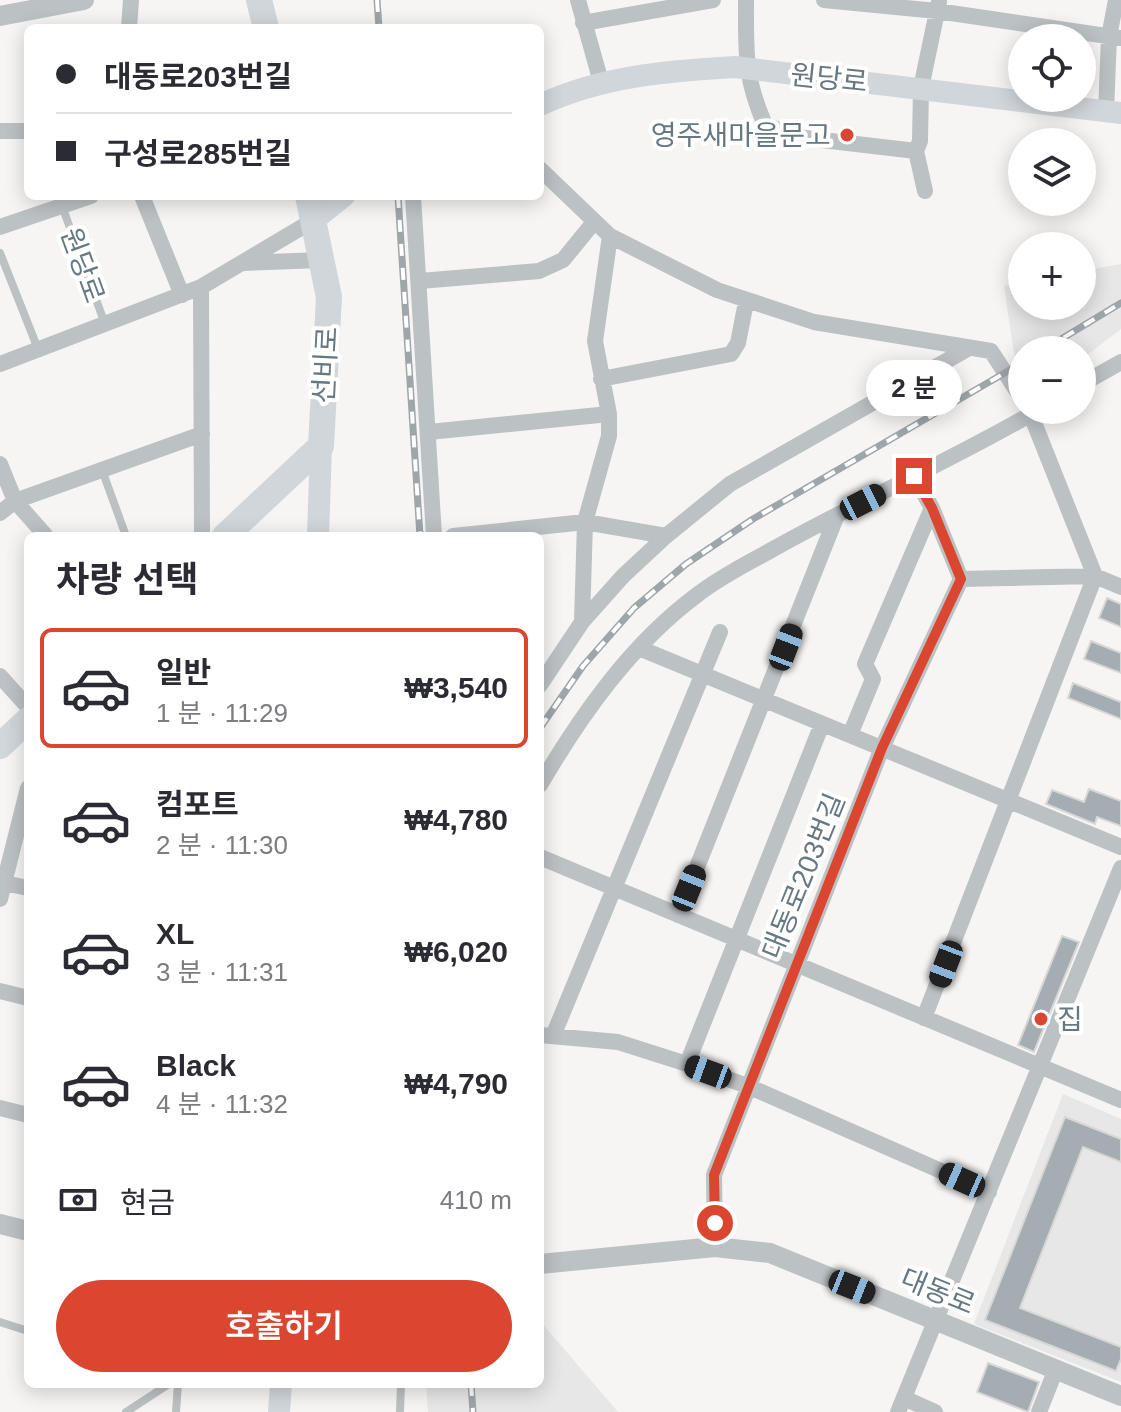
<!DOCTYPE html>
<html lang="ko">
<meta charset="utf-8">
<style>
body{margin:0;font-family:Helvetica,"Noto Sans KR",sans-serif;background:#f7f7f7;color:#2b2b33;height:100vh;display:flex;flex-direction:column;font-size:30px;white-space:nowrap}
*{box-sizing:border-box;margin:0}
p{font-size:26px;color:#7c7c81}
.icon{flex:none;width:44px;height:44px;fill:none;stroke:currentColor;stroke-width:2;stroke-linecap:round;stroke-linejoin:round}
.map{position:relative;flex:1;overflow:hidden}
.panel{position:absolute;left:24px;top:532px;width:520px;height:856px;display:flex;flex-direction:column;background:#fff;border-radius:12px;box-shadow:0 4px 20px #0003}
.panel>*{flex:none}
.top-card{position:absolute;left:24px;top:24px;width:520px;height:176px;border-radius:12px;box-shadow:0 4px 20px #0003;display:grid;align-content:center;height:176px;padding:0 32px;background:#fff}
.controls{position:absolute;left:1008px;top:24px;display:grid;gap:16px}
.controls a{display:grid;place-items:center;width:88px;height:88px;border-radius:50%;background:#fff;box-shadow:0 4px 20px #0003;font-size:40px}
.end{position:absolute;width:36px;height:36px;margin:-18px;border:10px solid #da462f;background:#fff;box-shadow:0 0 0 4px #fff}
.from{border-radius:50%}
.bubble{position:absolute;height:56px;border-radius:28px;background:#fff;box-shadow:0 4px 20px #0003;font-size:26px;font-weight:600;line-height:56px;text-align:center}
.car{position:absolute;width:24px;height:48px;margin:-24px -12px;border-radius:10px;box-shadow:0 0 6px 2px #0007;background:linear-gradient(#222 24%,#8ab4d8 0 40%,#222 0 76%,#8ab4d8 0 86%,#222 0)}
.top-card b{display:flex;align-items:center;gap:28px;height:76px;font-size:30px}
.top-card b+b{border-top:2px solid #e1e1e2}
.top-card i{width:20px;height:20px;background:#2b2b33}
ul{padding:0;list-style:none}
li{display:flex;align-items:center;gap:24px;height:120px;margin:0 16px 12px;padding:0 16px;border:4px solid transparent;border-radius:12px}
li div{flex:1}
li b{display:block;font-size:30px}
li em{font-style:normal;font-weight:600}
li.current{border-color:#da462f}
li>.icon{width:72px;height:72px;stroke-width:1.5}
h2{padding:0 32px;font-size:36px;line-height:96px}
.pay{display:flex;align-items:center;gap:20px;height:88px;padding:0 32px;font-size:30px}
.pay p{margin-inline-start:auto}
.button{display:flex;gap:16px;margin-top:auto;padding:16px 32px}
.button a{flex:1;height:92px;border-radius:48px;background:#da462f;color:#fff;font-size:32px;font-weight:600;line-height:92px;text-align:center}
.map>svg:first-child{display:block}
.built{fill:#e6e7e6}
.building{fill:#a4adb2;stroke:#d7d7d5;stroke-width:2}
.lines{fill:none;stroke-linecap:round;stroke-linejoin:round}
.service{stroke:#bcc1c4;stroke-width:8}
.minor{stroke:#bcc1c4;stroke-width:16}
.tertiary{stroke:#bcc1c4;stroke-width:20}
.secondary{stroke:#d1d6da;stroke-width:22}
.primary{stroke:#d1d6da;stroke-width:26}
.rail-casing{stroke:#9ea6aa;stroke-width:7}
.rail{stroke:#fff;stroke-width:4;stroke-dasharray:12;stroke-linecap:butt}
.route{stroke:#da462f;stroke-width:10}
.poi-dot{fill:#da462f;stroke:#fff;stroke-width:3}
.labels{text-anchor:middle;stroke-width:8;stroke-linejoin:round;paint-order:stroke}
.street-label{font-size:28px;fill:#667882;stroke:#fff}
.poi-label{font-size:28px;fill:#667882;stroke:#fff;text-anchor:end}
</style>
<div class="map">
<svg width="1121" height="1412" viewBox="0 0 1121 1412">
<rect width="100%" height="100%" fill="#f6f5f3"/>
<path class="built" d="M1121,264V329L1082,359V350H1022V368L1014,354L1004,286L1022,283V306H1082V271Z
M1063,1094L1121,1119V1382L974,1324Z
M540,1321L618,1412H428L426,1384H540Z"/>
<path class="building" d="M1107,598L1121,604V627L1099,618Z
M1091,641L1121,653V673L1084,659Z
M1073,683L1121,702V719L1068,698Z
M1089,789L1121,801V826L1097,817L1095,824L1046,804L1052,790L1084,802Z
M1062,936L1079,942L1034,1052L1018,1045Z
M1065,1117L1121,1139V1162L1083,1147L1020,1308L1121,1347V1359L1116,1371L985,1320Z
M988,1363L1039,1382L1028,1412L977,1392Z"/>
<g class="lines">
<path class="service" d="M62,206L105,324
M0,253L38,349
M102,470L126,536
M0,1322L28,1331
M126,1412L169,1384
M176,1412L178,1384
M400,1412L401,1384"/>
<path class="minor" d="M578,0L601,82
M746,0C746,51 744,77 765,125L805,138L916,151
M824,0L937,11L1121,38
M583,23L713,0
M129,28L131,0
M1106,112L1109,37L1116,0
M0,131H28
M540,169L610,236L717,290L814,322L991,351L1022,399
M925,191L916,151L920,141L921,88L939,2
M142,196L182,295
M413,196L434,536
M0,227L91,196
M243,263L322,260
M420,281L539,271L563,260L594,222
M201,287L202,536
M0,364L201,287L314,220
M601,379L731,354L738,343L746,302
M1082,384L1121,362
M609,414L595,341L610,236
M429,432L609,414V436L585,522L582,622
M0,464L15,501L46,536
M914,476L932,508L961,579
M0,513L15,501L202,434
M453,536L585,522L666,536
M961,579L1095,576L1121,587
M639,648L1121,847
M0,676L28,707
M540,685L582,622L623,576L666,536L730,484L969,348
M850,735L873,679L865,664L932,508
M540,785C581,715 631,644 697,595C723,575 747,564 775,548C861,500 953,460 1038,410
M540,857L1121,1100
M0,882L28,888
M0,899L28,788
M678,915L837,515
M0,991L28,998
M924,1018L1095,576L1029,410
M540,1035L618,1042L687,1064L750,1087L989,1192
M553,1036L720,632
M687,1064L822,724
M0,1108L28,1115
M715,1247L714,1175L882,748L961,579
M904,1398L935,1412
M898,1412L1121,868
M1039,1412L1056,1369"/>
<path class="tertiary" d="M0,16L84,0
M0,1224L28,1231
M540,1264L715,1247L770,1253L1121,1396"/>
<path class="secondary" d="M540,105C602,76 668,71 735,67L1121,113
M314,220L344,196
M318,536L321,446
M279,1412L281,1384"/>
<path class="primary" d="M259,0L266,28
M225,536L321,446L329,297L308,196
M0,746L28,720"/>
<defs>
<path id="rail" d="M377,0L379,28
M398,196L420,536
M1043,350L1121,303
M540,728L583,666L634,608L686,564L753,519L1022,363
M471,1384L473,1412"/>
</defs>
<use href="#rail" class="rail-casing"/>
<use href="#rail" class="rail"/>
</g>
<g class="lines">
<path class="route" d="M715,1223L714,1175L882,748L961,579L932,508L914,476"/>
</g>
<g class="poi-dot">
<circle cx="847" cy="135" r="8"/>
<circle cx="1041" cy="1019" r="8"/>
</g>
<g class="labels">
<g class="street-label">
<text transform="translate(829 78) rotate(6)" y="10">원당로</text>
<text transform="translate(83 265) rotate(70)" y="10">원당로</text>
<text transform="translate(325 365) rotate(-87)" y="10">선비로</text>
<text transform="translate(803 876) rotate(-68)" y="10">대동로203번길</text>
<text transform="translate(938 1291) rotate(22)" y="10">대동로</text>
</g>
<g class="poi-label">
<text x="831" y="145">영주새마을문고</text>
<text x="1057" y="1029" text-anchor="start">집</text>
</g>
</g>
</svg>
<div class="controls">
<a><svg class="icon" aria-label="locate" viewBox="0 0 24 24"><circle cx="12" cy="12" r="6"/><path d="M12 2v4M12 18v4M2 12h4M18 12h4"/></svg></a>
<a><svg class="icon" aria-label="layers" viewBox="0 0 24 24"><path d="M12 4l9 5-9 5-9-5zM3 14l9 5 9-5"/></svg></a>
<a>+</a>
<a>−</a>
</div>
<i class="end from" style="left:715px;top:1223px"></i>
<i class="end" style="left:914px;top:476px"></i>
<div class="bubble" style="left:866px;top:360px;width:96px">2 분</div>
<i class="car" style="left:863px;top:502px;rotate:63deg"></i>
<i class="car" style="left:786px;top:647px;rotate:21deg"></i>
<i class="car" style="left:689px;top:888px;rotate:22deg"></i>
<i class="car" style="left:946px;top:964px;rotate:201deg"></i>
<i class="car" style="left:708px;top:1072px;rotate:290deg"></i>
<i class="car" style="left:962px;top:1180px;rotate:294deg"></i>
<i class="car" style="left:852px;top:1287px;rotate:112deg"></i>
<div class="top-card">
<b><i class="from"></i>대동로203번길</b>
<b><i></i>구성로285번길</b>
</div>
<section class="panel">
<h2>차량 선택</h2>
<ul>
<li class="current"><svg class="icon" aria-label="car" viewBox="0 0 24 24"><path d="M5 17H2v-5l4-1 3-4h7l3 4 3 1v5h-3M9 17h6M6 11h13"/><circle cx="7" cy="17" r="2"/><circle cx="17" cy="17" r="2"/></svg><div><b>일반</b><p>1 분 · 11:29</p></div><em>₩3,540</em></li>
<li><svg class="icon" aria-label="car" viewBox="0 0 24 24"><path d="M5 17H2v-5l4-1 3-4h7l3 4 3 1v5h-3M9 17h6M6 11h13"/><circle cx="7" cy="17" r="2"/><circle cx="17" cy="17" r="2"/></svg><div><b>컴포트</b><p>2 분 · 11:30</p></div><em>₩4,780</em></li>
<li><svg class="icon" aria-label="car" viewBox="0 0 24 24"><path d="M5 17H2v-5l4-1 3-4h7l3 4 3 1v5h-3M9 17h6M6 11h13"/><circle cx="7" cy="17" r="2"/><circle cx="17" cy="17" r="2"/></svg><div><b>XL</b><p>3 분 · 11:31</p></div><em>₩6,020</em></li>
<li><svg class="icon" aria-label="car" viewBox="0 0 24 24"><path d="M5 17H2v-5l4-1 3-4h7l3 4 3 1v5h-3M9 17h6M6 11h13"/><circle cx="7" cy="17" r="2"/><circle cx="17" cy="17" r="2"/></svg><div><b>Black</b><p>4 분 · 11:32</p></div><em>₩4,790</em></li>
</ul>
<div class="pay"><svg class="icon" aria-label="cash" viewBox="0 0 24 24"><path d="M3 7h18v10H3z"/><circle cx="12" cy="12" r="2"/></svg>현금<p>410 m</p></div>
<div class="button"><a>호출하기</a></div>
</section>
</div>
